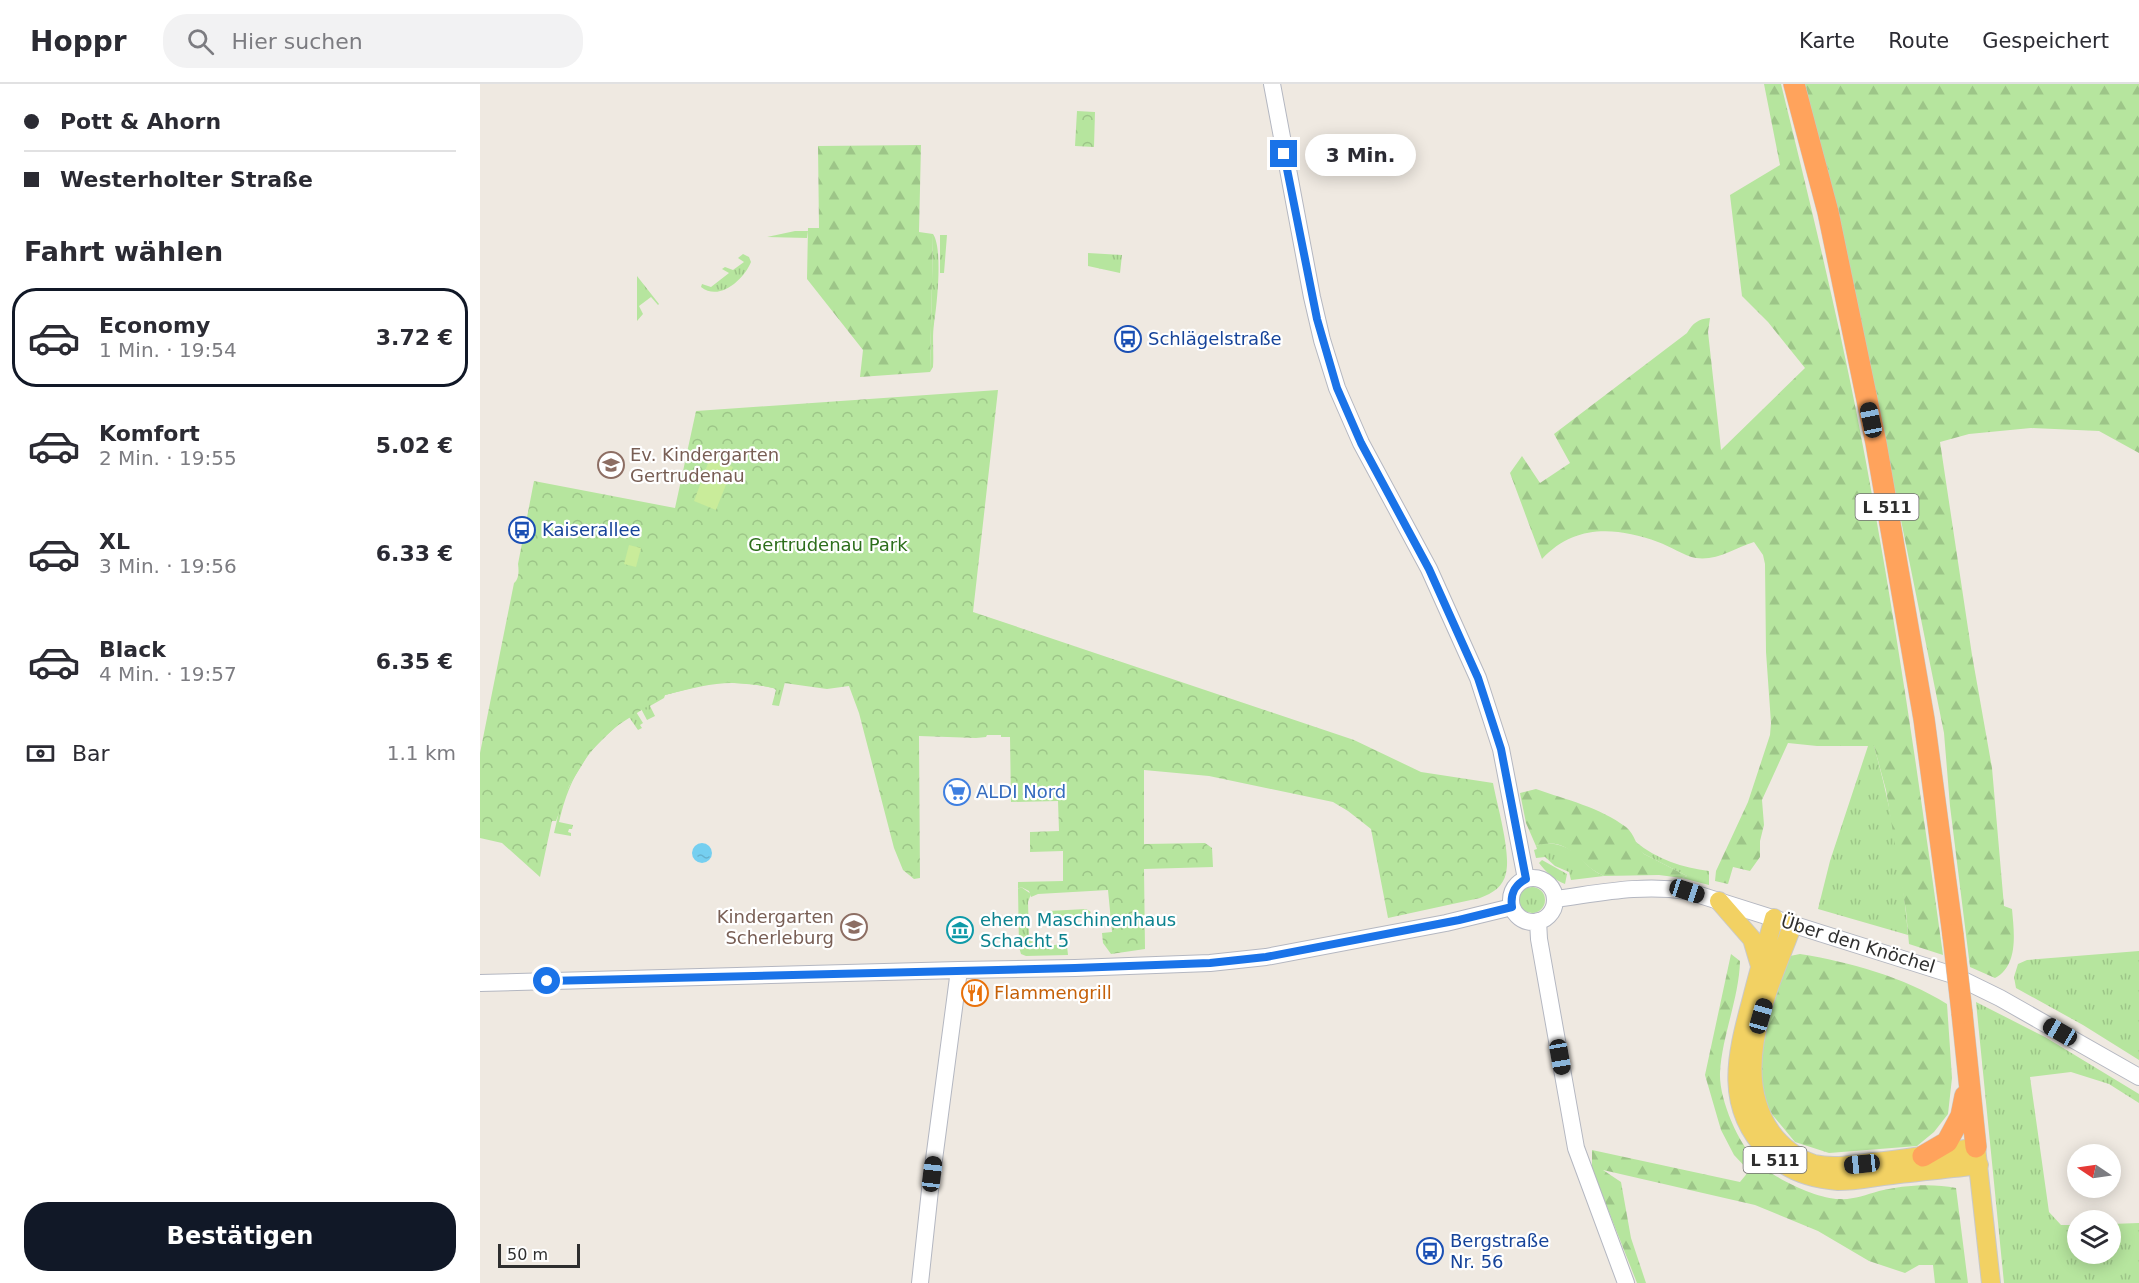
<!DOCTYPE html>
<html lang="de">
<meta charset="utf-8">
<style>
body{margin:0;font-family:"DejaVu Sans",sans-serif;background:#f2f2f3;color:#2b2b33;height:100vh;display:flex;flex-direction:column;font-size:22px;white-space:nowrap}
*{box-sizing:border-box;margin:0}
p{font-size:20px;color:#7c7c81}
.icon{flex:none;width:33px;height:33px;fill:none;stroke:currentColor;stroke-width:2;stroke-linecap:round;stroke-linejoin:round}
.map{position:relative;flex:1;overflow:hidden}
.drawer{display:flex;flex-direction:column;background:#fff;width:480px}
.drawer>*{flex:none}
.banner{display:grid;align-content:center;height:132px;padding:0 24px;background:#fff}
.needle{width:39px;rotate:283deg}
.controls{position:absolute;left:1587px;top:1060px;display:grid;gap:12px}
.controls a{display:grid;place-items:center;width:54px;height:54px;border-radius:50%;background:#fff;box-shadow:0 3px 15px #0003;font-size:30px}
.scale{position:absolute;left:18px;bottom:15px;width:82px;box-sizing:border-box;padding-left:6px;border:3px solid #2e2e2e;border-top:0;font-size:16px;line-height:21px;white-space:nowrap;color:#2e2e2e;-webkit-text-stroke:4px #fff;paint-order:stroke}
.end{position:absolute;width:27px;height:27px;margin:-14px;border:8px solid #1a73e8;background:#fff;box-shadow:0 0 0 3px #fff}
.from{border-radius:50%}
.bubble{position:absolute;height:42px;border-radius:21px;background:#fff;box-shadow:0 3px 15px #0003;font-size:20px;font-weight:600;line-height:42px;text-align:center}
.car{position:absolute;width:18px;height:36px;margin:-18px -9px;border-radius:8px;box-shadow:0 0 4px 2px #0007;background:linear-gradient(#222 24%,#8ab4d8 0 40%,#222 0 76%,#8ab4d8 0 86%,#222 0)}
.banner b{display:flex;align-items:center;gap:21px;height:57px;font-size:22px}
.banner b+b{border-top:2px solid #e1e1e2}
.banner i{width:15px;height:15px;background:#2b2b33}
ul{padding:0;list-style:none}
li{display:flex;align-items:center;gap:18px;height:99px;margin:0 12px 9px;padding:0 12px;border:3px solid transparent;border-radius:24px}
li div{flex:1}
li b{display:block;font-size:22px}
li em{font-style:normal;font-weight:600}
li.current{border-color:#111827}
li>.icon{width:54px;height:54px;stroke-width:1.5}
h2{padding:0 24px;font-size:27px;line-height:72px}
.pay{display:flex;align-items:center;gap:15px;height:66px;padding:0 24px;font-size:22px}
.pay p{margin-inline-start:auto}
.action{display:flex;gap:12px;margin-top:auto;padding:12px 24px}
.action a{flex:1;height:69px;border-radius:24px;background:#111827;color:#fff;font-size:24px;font-weight:600;line-height:69px;text-align:center}
header{display:flex;align-items:center;gap:36px;box-sizing:border-box;height:84px;padding:0 30px;background:#fff;border-bottom:2px solid #e1e1e2}
header strong{font-size:28px}
nav{display:flex;gap:33px;margin-inline-start:auto;font-size:21px}
.search{width:420px;height:54px;background:#f2f2f3;display:flex;align-items:center;gap:15px;box-sizing:border-box;padding:0 21px;border-radius:24px;color:#7c7c81;font-size:22px}
main{display:flex;flex:1;min-height:0}
.map>svg:first-child{display:block}
.grass{fill:url(#grass-tufts)}
.forest{fill:url(#forest-firs)}
.park{fill:url(#park-crowns)}
.pitch{fill:#c9ec9a}
.water{fill:url(#water-ripples)}
.lines{fill:none;stroke-linecap:round;stroke-linejoin:round}
.secondary-casing{stroke:#b4b7c1;stroke-width:18}
.primary-casing{stroke:#c9c9c9;stroke-width:20}
.highway-casing{stroke:#c9c9c9;stroke-width:22}
.secondary{stroke:#fff;stroke-width:16}
.primary{stroke:#f2d163;stroke-width:18}
.highway{stroke:#ffa35c;stroke-width:21}
.highway-bridge-casing{stroke:#c9c9c9;stroke-width:22;stroke-linecap:butt}
.highway-bridge{stroke:#ffa35c;stroke-width:21}
.route{stroke:#1a73e8;stroke-width:8}
.labels{text-anchor:middle;stroke-width:4.5;stroke-linejoin:round;paint-order:stroke}
.shield{fill:#fff;stroke:#6d6d6d;stroke-width:1.5}
.shield-label{font-size:16px;font-weight:bold;fill:#2e2e2e}
.transit-label{font-size:18px;fill:#164399;stroke:#fff;text-anchor:start}
.education-label{font-size:18px;fill:#785e54;stroke:#fff;text-anchor:start}
.park-label{font-size:18px;fill:#2c6e1b;stroke:#fff}
.shop-label{font-size:18px;fill:#366cbe;stroke:#fff;text-anchor:start}
.culture-label{font-size:18px;fill:#0d838f;stroke:#fff;text-anchor:start}
.street-label{font-size:18px;fill:#2e2e2e;stroke:#fff}
.food-label{font-size:18px;fill:#c56008;stroke:#fff;text-anchor:start}
</style>
<header>
<strong>Hoppr</strong>
<div class="search"><svg class="icon" aria-label="search" viewBox="0 0 24 24"><circle cx="10" cy="10" r="6"/><path d="M15 15l6 6"/></svg>Hier suchen</div>
<nav><a>Karte</a><a>Route</a><a>Gespeichert</a></nav>
</header>
<main>
<section class="drawer">
<div class="banner">
<b><i class="from"></i>Pott &amp; Ahorn</b>
<b><i></i>Westerholter Straße</b>
</div>
<h2>Fahrt wählen</h2>
<ul>
<li class="current"><svg class="icon" aria-label="car" viewBox="0 0 24 24"><path d="M5 17H2v-5l4-1 3-4h7l3 4 3 1v5h-3M9 17h6M6 11h13"/><circle cx="7" cy="17" r="2"/><circle cx="17" cy="17" r="2"/></svg><div><b>Economy</b><p>1 Min. · 19:54</p></div><em>3.72 €</em></li>
<li><svg class="icon" aria-label="car" viewBox="0 0 24 24"><path d="M5 17H2v-5l4-1 3-4h7l3 4 3 1v5h-3M9 17h6M6 11h13"/><circle cx="7" cy="17" r="2"/><circle cx="17" cy="17" r="2"/></svg><div><b>Komfort</b><p>2 Min. · 19:55</p></div><em>5.02 €</em></li>
<li><svg class="icon" aria-label="car" viewBox="0 0 24 24"><path d="M5 17H2v-5l4-1 3-4h7l3 4 3 1v5h-3M9 17h6M6 11h13"/><circle cx="7" cy="17" r="2"/><circle cx="17" cy="17" r="2"/></svg><div><b>XL</b><p>3 Min. · 19:56</p></div><em>6.33 €</em></li>
<li><svg class="icon" aria-label="car" viewBox="0 0 24 24"><path d="M5 17H2v-5l4-1 3-4h7l3 4 3 1v5h-3M9 17h6M6 11h13"/><circle cx="7" cy="17" r="2"/><circle cx="17" cy="17" r="2"/></svg><div><b>Black</b><p>4 Min. · 19:57</p></div><em>6.35 €</em></li>
</ul>
<div class="pay"><svg class="icon" aria-label="cash" viewBox="0 0 24 24"><path d="M3 7h18v10H3z"/><circle cx="12" cy="12" r="2"/></svg>Bar<p>1.1 km</p></div>
<div class="action"><a>Bestätigen</a></div>
</section>
<div class="map">
<svg width="1659" height="1199" viewBox="0 0 1659 1199">
<defs>
<pattern id="grass-tufts" width="24" height="20" patternUnits="userSpaceOnUse" patternTransform="scale(1.5)"><rect width="24" height="20" fill="#b6e59e"/><path d="M3 7l-1-3M5 7V3M7 7l1-3M15 17l-1-3M17 17v-4M19 17l1-3" fill="none" stroke="#9dc588"/></pattern>
<pattern id="forest-firs" width="22" height="20" patternUnits="userSpaceOnUse" patternTransform="scale(1.5)"><rect width="22" height="20" fill="#b6e59e"/><path d="M5 1l3.5 6h-7zM16 11l3.5 6h-7z" fill="#9dc588"/></pattern>
<pattern id="park-crowns" width="20" height="18" patternUnits="userSpaceOnUse" patternTransform="scale(1.5)"><rect width="20" height="18" fill="#b6e59e"/><path d="M2 6a3 3 0 1 1 6 0M12 15a3 3 0 1 1 6 0" fill="none" stroke="#9dc588"/></pattern>
<pattern id="water-ripples" width="26" height="14" patternUnits="userSpaceOnUse" patternTransform="scale(1.5)"><rect width="26" height="14" fill="#75cff0"/><path d="M2 4q2-2 4 0t4 0M15 11q2-2 4 0t4 0" fill="none" stroke="#66b2ce"/></pattern>
</defs>
<rect width="100%" height="100%" fill="#efe9e1"/>
<path class="grass" d="M315,147H328L327,154L287,153Z
M453,150C463,164 457,221 454,240C452,254 454,269 453,283L450,288Z
M460,151H467L464,189H460Z
M608,169L642,171L640,189L608,182Z
M263,170L269,173L271,178C264,195 240,218 221,203L222,200L231,203L249,189L242,185L245,183L253,186L264,178L258,174Z
M157,192L179,220L178,221L171,213L159,222L163,230L157,237Z
M204,596L305,598L299,622L292,621L296,606L293,604C248,594 228,600 185,611L184,614L170,622L175,632L167,636L159,621Z
M153,623L163,639L160,641L162,644L158,646L149,633C109,662 90,690 79,738L93,741L92,745H89L88,748L91,749V752L74,749L81,719L102,675Z
M1388,662H1394C1411,723 1423,788 1428,851L1338,825L1350,777Z
M1156,758C1176,775 1203,784 1229,787V801L1202,794L1207,792L1164,770L1158,765Z
M1064,759C1100,760 1097,780 1124,792L1091,796L1089,788L1075,782L1065,773L1056,774L1054,766L1057,765L1056,762Z
M1062,776L1087,790L1085,800C1074,796 1066,788 1059,779Z
M541,803L551,810L548,818L549,853C557,865 570,861 583,860V855L586,853L588,871L546,872L541,870L539,863L538,805Z
M1039 816a13 13 0 1 1 26 0a13 13 0 1 1-26 0Z
M606,825L611,828L608,832L572,835L566,832L568,827Z
M1659,867V976L1603,941L1536,904L1534,893L1538,880L1547,876Z
M1496,918L1565,953L1659,1010V1019L1629,1000L1591,988L1550,993L1569,1128L1581,1141H1597L1598,1170H1630L1631,1140L1659,1139V1199H1524Z"/>
<path class="forest" d="M1284,0H1301C1328,110 1355,220 1377,331C1412,510 1438,690 1463,871L1429,860L1426,827L1406,706L1394,662H1337L1308,659L1282,716L1284,741L1280,757V773L1270,787L1253,783L1248,800L1235,797L1236,787L1268,718L1290,651L1291,639L1286,568L1285,480L1283,471L1274,458C1255,464 1237,477 1216,474C1204,472 1190,462 1178,458C1136,443 1095,440 1062,475L1030,389L1042,372L1060,399L1090,379L1074,350L1207,249C1213,239 1218,235 1230,234L1228,248L1241,366L1325,284L1288,238L1262,212L1250,111L1300,81Z
M1325,0H1659V369L1619,347L1551,344L1489,350L1460,358L1492,571L1512,684L1524,822L1532,825C1534,848 1539,881 1515,894L1490,883L1470,722L1464,649L1367,169Z
M441,61L439,148L453,150L450,288L380,293L383,266L327,195L328,144H339L338,62Z
M1056,705C1087,716 1119,723 1146,743C1155,750 1156,763 1164,770L1207,792L1202,794L1179,791L1124,792C1097,781 1091,751 1056,762L1046,739L1040,709Z
M1251,870L1260,877C1259,915 1242,951 1240,989C1239,1015 1258,1059 1276,1077C1291,1093 1337,1115 1359,1115C1373,1116 1385,1111 1399,1107C1423,1101 1452,1099 1476,1104L1488,1199H1455L1453,1181H1439L1425,1189L1389,1177L1338,1147L1275,1121L1123,1086L1141,1098L1151,1154L1166,1199H1157L1112,1085V1066L1260,1098L1269,1087L1254,1071L1241,1046L1225,991Z
M1320,870C1370,878 1424,893 1467,920L1472,994L1468,1030L1454,1048L1437,1062L1349,1069L1315,1058L1281,1017L1280,955L1310,872Z"/>
<path class="park" d="M597,27L615,28L614,63L595,62Z
M518,306L493,528L874,656L941,688L1013,699C1017,721 1031,768 1026,789C1023,803 1013,809 1000,814L908,834L891,745L868,727L853,718L729,692L664,686V760L725,759L732,764L733,783L664,785L665,865L631,870L623,859L622,849L632,848L628,806L558,810L551,813L549,807L541,803L538,805V798L583,797V767L550,768V748L579,747L578,717L531,718L530,653H521V651H507L506,653L496,654L439,652L440,794L434,795L423,786L414,764L379,629L369,602L347,605L304,599L293,604L278,601L243,598L231,599L185,611L135,643L110,668L89,702L76,737H72L60,793L22,759L0,754V669L34,499C39,495 39,487 38,480L54,397L195,424L216,327Z"/>
<path class="pitch" d="M230,374L253,383L236,426L214,417Z
M149,461L161,464L156,483L144,480Z"/>
<path class="water" d="M212 769a10 10 0 1 1 20 0a10 10 0 1 1-20 0Z"/>
<g class="lines">
<defs>
<path id="secondary" d="M792,0L832,213L842,256L857,304L881,359L949,485L998,594L1021,665L1046,795
M1031 816a22 22 0 1 1 44 0a22 22 0 1 1-44 0Z
M1075,815C1121,809 1160,800 1207,807L1473,891L1520,914L1659,993
M1058,837L1059,855L1096,1064L1146,1199
M0,899L479,886L595,884L730,879L786,873L966,839L1032,823
M440,1199L450,1106L479,886"/>
<path id="primary" d="M1239,817L1272,855L1280,882
M1294,834C1286,862 1278,890 1271,918C1256,973 1244,1023 1288,1068C1307,1087 1331,1095 1358,1097C1373,1097 1389,1094 1403,1092C1435,1088 1467,1085 1499,1081
M1313,840C1290,902 1248,986 1291,1048C1300,1061 1317,1075 1334,1080C1353,1084 1374,1081 1393,1078C1427,1075 1462,1069 1496,1063L1511,1199"/>
<path id="highway" d="M1314,0L1348,128L1396,359L1444,635L1473,851
M1482,929L1496,1063
M1443,1072L1467,1058L1481,1032L1485,1012"/>
</defs>
<use href="#secondary" class="secondary-casing"/>
<use href="#primary" class="primary-casing"/>
<use href="#highway" class="highway-casing"/>
<use href="#secondary" class="secondary"/>
<use href="#primary" class="primary"/>
<use href="#highway" class="highway"/>
<defs>
<path id="highway-bridge" d="M1473,851L1482,929"/>
</defs>
<use href="#highway-bridge" class="highway-bridge-casing"/>
<use href="#highway-bridge" class="highway-bridge"/>
</g>
<g class="lines">
<path class="route" d="M67,897L595,884L730,879L786,873L979,836L1032,823C1030,809 1035,801 1046,795L1021,665L998,594L949,485L881,359L857,304L837,235L804,70"/>
</g>
<defs>
<symbol id="bus-ring" viewBox="-11 -11 22 22"><circle r="9.5" fill="#fff" stroke="#1a4fb4" stroke-width="1.5"/><path d="M-5-6H5V4H4V6H2V4H-2V6H-4V4H-5ZM-3.5-4V0h7V-4ZM-3.5 1.2v1.5H-2V1.2ZM2 1.2v1.5H3.5V1.2Z" fill="#1a4fb4"/></symbol>
<symbol id="school-ring" viewBox="-11 -11 22 22"><circle r="9.5" fill="#fff" stroke="#8d6e63" stroke-width="1.5"/><path d="M0-5L7-2L0 1L-7-2ZM-4 1L0 2.5L4 1V4Q0 6-4 4Z" fill="#8d6e63"/></symbol>
<symbol id="supermarket-ring" viewBox="-11 -11 22 22"><circle r="9.5" fill="#fff" stroke="#3f7fe0" stroke-width="1.5"/><path d="M-6-5.5h2.5l.6 2H6L4.5 2H-2.5L-4.4-4H-6ZM-1.5 3.2a1.3 1.3 0 1 0 .1 0ZM3 3.2a1.3 1.3 0 1 0 .1 0Z" fill="#3f7fe0"/></symbol>
<symbol id="museum-ring" viewBox="-11 -11 22 22"><circle r="9.5" fill="#fff" stroke="#0f9aa8" stroke-width="1.5"/><path d="M0-6L6-3V-2H-6V-3ZM-5-1h2V3h-2ZM-1-1h2V3h-2ZM3-1h2V3H3ZM-6 4H6V6H-6Z" fill="#0f9aa8"/></symbol>
<symbol id="restaurant-ring" viewBox="-11 -11 22 22"><circle r="9.5" fill="#fff" stroke="#e8710a" stroke-width="1.5"/><path d="M-5-6h1v4h1v-4h1v4h1v-4h1v5L-1.5 .5V6h-2V.5L-5-1ZM5-6V6H3V1.5H1.5Q1.5-4 5-6Z" fill="#e8710a"/></symbol>
</defs>
<g fill-rule="evenodd">
<use href="#bus-ring" x="633" y="240" width="30" height="30"/>
<use href="#school-ring" x="116" y="366" width="30" height="30"/>
<use href="#bus-ring" x="27" y="431" width="30" height="30"/>
<use href="#supermarket-ring" x="462" y="693" width="30" height="30"/>
<use href="#school-ring" x="359" y="828" width="30" height="30"/>
<use href="#museum-ring" x="465" y="831" width="30" height="30"/>
<use href="#restaurant-ring" x="480" y="894" width="30" height="30"/>
<use href="#bus-ring" x="935" y="1152" width="30" height="30"/>
</g>
<g class="labels">
<g class="shield">
<rect x="1375.5" y="410" width="63" height="26" rx="4.5"/>
<rect x="1263.5" y="1063" width="63" height="26" rx="4.5"/>
</g>
<g class="shield-label">
<text x="1407" y="429">L 511</text>
<text x="1295" y="1082">L 511</text>
</g>
<g class="transit-label">
<text x="668" y="261">Schlägelstraße</text>
<text x="62" y="452">Kaiserallee</text>
<text x="970" y="1163">Bergstraße<tspan x="970" dy="21">Nr. 56</tspan></text>
</g>
<g class="education-label">
<text x="150" y="377">Ev. Kindergarten<tspan x="150" dy="21">Gertrudenau</tspan></text>
<text x="354" y="839" text-anchor="end">Kindergarten<tspan x="354" dy="21">Scherleburg</tspan></text>
</g>
<g class="park-label">
<text x="348" y="467">Gertrudenau Park</text>
</g>
<g class="shop-label">
<text x="496" y="714">ALDI Nord</text>
</g>
<g class="culture-label">
<text x="500" y="842">ehem Maschinenhaus<tspan x="500" dy="21">Schacht 5</tspan></text>
</g>
<g class="street-label">
<text transform="translate(1378 860) rotate(17)" y="6">Über den Knöchel</text>
</g>
<g class="food-label">
<text x="514" y="915">Flammengrill</text>
</g>
</g>
</svg>
<div class="controls">
<a><svg class="needle" viewBox="-14 -14 28 28"><path d="M0-13l5 13h-10z" fill="#e53935"/><path d="M0 13l5-13h-10z" fill="#7c7c81"/></svg></a>
<a><svg class="icon" aria-label="layers" viewBox="0 0 24 24"><path d="M12 4l9 5-9 5-9-5zM3 14l9 5 9-5"/></svg></a>
</div>
<div class="scale">50 m</div>
<i class="end from" style="left:67px;top:897px"></i>
<i class="end" style="left:804px;top:70px"></i>
<div class="bubble" style="left:825px;top:50px;width:111px">3 Min.</div>
<i class="car" style="left:1391px;top:336px;rotate:348deg"></i>
<i class="car" style="left:1207px;top:807px;rotate:108deg"></i>
<i class="car" style="left:1281px;top:932px;rotate:16deg"></i>
<i class="car" style="left:1580px;top:948px;rotate:300deg"></i>
<i class="car" style="left:1080px;top:973px;rotate:170deg"></i>
<i class="car" style="left:1382px;top:1080px;rotate:264deg"></i>
<i class="car" style="left:452px;top:1090px;rotate:7deg"></i>
</div>
</main>
